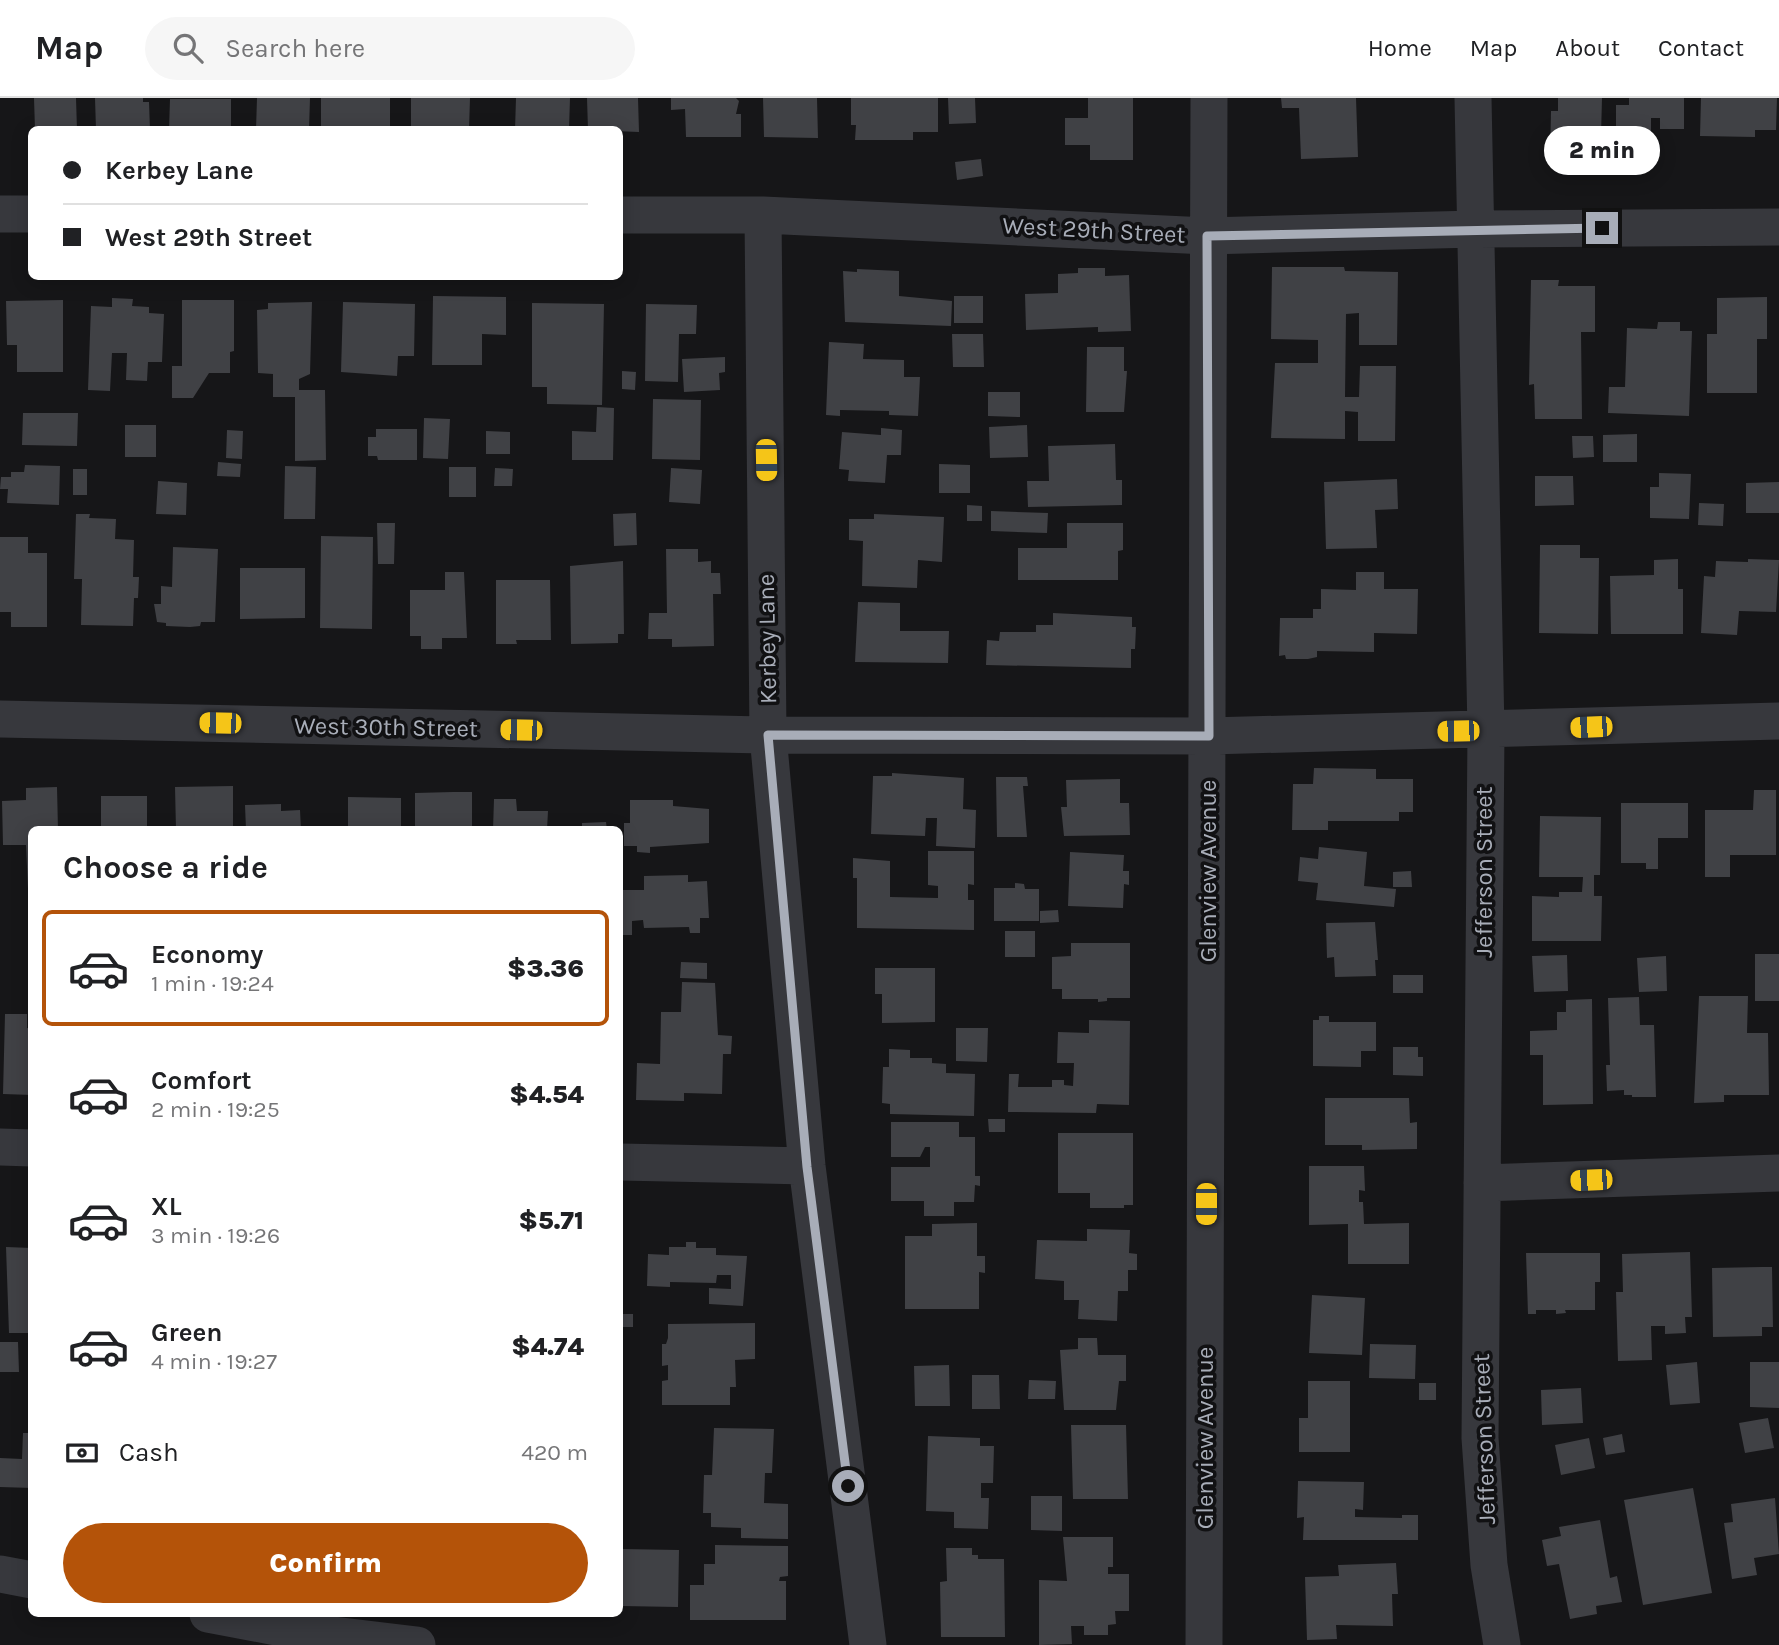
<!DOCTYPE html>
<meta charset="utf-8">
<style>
body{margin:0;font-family:Karla,sans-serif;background:#f6f6f6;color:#202124;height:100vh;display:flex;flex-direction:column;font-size:26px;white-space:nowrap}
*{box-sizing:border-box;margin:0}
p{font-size:23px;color:#757577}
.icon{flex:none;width:38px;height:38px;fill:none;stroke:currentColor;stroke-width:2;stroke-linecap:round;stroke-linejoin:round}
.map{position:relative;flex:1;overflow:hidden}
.details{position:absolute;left:28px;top:728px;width:595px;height:791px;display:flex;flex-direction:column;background:#fff;border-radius:10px;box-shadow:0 4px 18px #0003}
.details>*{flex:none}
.banner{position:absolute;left:28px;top:28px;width:595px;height:154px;border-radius:10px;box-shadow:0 4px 18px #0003;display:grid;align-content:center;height:154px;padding:0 35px;background:#fff}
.end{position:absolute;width:32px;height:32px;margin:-16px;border:9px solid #a8adb8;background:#111;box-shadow:0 0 0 4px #111}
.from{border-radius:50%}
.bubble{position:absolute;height:49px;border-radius:24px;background:#fff;box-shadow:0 4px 18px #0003;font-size:23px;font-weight:800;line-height:49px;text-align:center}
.car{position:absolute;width:21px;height:42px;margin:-21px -10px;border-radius:9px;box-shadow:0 0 5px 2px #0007;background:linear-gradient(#f5c518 24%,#345 0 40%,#f5c518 0 76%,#345 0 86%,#f5c518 0)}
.banner b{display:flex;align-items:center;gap:24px;height:66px;font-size:26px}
.banner b+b{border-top:2px solid #e0e0e0}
.banner i{width:18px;height:18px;background:#202124}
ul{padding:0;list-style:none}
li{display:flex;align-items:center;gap:21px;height:116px;margin:0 14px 10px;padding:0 21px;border:4px solid transparent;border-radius:10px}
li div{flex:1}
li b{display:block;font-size:26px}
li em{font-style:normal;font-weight:800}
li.current{border-color:#b45309}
li>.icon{width:63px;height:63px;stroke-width:1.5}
h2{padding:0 35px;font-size:32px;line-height:84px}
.pay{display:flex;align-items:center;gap:18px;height:77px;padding:0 35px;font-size:26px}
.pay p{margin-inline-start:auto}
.cta{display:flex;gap:14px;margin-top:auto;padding:14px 35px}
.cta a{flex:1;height:80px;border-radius:42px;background:#b45309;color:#fff;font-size:28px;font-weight:800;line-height:80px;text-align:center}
header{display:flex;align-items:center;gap:42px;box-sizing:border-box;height:98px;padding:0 35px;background:#fff;border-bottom:2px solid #e0e0e0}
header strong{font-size:33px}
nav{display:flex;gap:38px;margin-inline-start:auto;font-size:24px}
.search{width:490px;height:63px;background:#f6f6f6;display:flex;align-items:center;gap:18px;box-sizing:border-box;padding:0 24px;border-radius:38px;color:#757577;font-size:26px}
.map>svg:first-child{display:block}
.building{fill:#404145}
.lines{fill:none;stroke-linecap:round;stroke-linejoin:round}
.minor{stroke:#37383d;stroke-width:37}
.route{stroke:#a8adb8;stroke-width:9}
.labels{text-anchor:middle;stroke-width:7;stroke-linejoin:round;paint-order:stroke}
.street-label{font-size:24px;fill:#a8adb8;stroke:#111113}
</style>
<header>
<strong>Map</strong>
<div class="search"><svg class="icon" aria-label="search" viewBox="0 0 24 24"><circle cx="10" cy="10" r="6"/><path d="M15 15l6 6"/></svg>Search here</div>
<nav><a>Home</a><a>Map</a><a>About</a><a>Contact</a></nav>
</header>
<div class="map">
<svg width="1779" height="1547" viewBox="0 0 1779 1547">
<rect width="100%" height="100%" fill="#161618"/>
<path class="building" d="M34,0H76L77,32H35Z
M95,0H143V4H149L150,32H96Z
M257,0H310L309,32H256Z
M321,0H390V30L321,31Z
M411,0H470L469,32H411Z
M516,0H570L569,32H515Z
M587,0H638L639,34L588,32Z
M671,0H736L739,3L736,16H741V39H686L685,11L671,12Z
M763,0H817L818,40L764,39Z
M851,0H938V34H913V42H855L856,27H851Z
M948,0H975L976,25L949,26Z
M1088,0H1133V62H1090V47H1065V20H1088Z
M1281,0H1356L1358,59L1301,61L1299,10H1282Z
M1558,0H1602L1601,38H1584V62L1550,61L1551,13H1558Z
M1629,0H1684V31H1660V20H1651V43H1616V7H1629Z
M1701,0H1777L1776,32H1755V39L1700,38Z
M170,1H231V32H169Z
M981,61L983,78L957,82L955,64Z
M1272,169H1344L1345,173L1398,174L1397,247H1359V215L1346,216L1345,299H1359L1360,268H1396L1395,343H1358V314L1345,313V341L1271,340L1275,265H1318V242L1271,241Z
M1078,170H1105V178L1129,177L1131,233L1098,234V229L1026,232L1025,196L1058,195V176L1078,175Z
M857,171L899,173V198L952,203L951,228L845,224L843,173L857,174Z
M1531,182H1559L1558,188H1595V234H1581L1582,321H1535L1534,286L1529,287Z
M433,198L506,199V237L482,236V267H432Z
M954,198H983V225H954Z
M1767,199V241H1757V295H1707V236H1717V200Z
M112,200L133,201L132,208L149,209V215L164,216L162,264H148L147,283L126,282L127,255H112L110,293L88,292L91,208L112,209Z
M63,202V274H17V247H7L6,203Z
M182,202H234V253L230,254V275H209L193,300H172V268H182Z
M312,204L310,276L299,281V292H325L326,362L295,363V299H273V276L258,275L257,212L268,211V205Z
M343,204L415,206L414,258H398L397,278L341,274Z
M532,205L604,206L602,307L547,306V289H532Z
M646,206L697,207L696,236H679L678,284L645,283Z
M1658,224H1680V233H1692L1689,318L1608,315L1609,289H1625L1627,230L1657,231Z
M952,236H983L984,269H953Z
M829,244L864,246L863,261L904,262V279H920L918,318L889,317V313L840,312V318L826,317Z
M1087,249H1124V273H1127L1124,314H1086Z
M725,259V274L719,275L720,292L684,294L682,261Z
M622,273L636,274L635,292L622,291Z
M988,294H1020V319L988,318Z
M653,301L701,302L700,362L652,361Z
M597,309L614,310L613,362H572V333L596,334Z
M23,315H78L77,348L22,347Z
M424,320L450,321L448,361L423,360Z
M125,327H156V359H125Z
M1027,327L1028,359L990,360L989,329Z
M881,330L902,332L901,357H887L885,385L848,383L849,372L839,371L842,334L881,337Z
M376,331H417V362H378L377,358H368V339H376Z
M227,332L243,333L242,361L226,360Z
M486,333L510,334V356H486Z
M1637,336V364H1603V337Z
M1572,338H1593L1594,359L1573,360Z
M1115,346L1116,382H1122V407L1028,409L1027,383H1049L1048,348Z
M218,364L241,366L240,379L217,378Z
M939,366L970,367V395H939Z
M25,367L60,368L59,407L7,405L8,391H0L1,379H11V374H24Z
M285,368L316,369L315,421H284Z
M449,369H476V399H449Z
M495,370L513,371L512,388H494Z
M671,370L702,372L700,406L669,404Z
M73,371H87V397H73Z
M1659,375L1691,376L1689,421L1650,420V389H1659Z
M1535,378H1573L1574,407L1535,408Z
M1397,381L1398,411L1375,412L1377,450L1326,451L1324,384Z
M158,383L187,385L186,417L156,416Z
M1779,384V415H1746V385Z
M1699,405L1724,406L1723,428L1698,427Z
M967,407L982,408V423H967Z
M991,413L1048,415L1047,435L991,433Z
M636,415L637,447L614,448L613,416Z
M76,416H90L89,420L116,421L115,441L134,442L133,479H139L138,500H134L133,528L81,527L82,481H74Z
M874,416L944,419L942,464L918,462L917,490L862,488L863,443L849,442V421H874Z
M377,425H395L394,466H378Z
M1067,425H1123V452L1118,453V482H1018V450H1067Z
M321,438L373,439L372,531L320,530Z
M0,439H28V455H47V529H11V514H0Z
M1540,447H1580V460H1599L1598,536L1539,535Z
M173,449L218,451L215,524H201L200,528L190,529L166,528V525L157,524L154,506H161V488L172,489Z
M666,451H698V464L711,463V475H720L721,496H713L714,548L672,549V541H648L649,515H667Z
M1678,461V491H1683V536H1611L1610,478L1654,477V462Z
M1748,461L1779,462L1776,514L1739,513L1737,537L1701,535L1704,478L1715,479L1716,463L1748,464Z
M623,463L624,536H618V545L571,546L570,468Z
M240,470H305V520L240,521Z
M445,474H464L467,540H442V551H421V538H410V492H445Z
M1356,474H1384V491H1418L1417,536L1374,535V554L1317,553V559L1308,561H1286L1285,557L1279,558L1280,520H1313V511H1321V491L1356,492Z
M496,482H550L551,542H516L517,546H496Z
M858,504L900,505V533H949L948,565L855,564Z
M1053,515L1132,519V529H1136L1135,551H1131V570L986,567L987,542L999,543L1000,534H1036V527H1053Z
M1314,670L1376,671V681H1413V714H1399V723H1328V732H1292L1293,686H1313Z
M892,675L964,680L963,711L976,712L975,750L936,748L937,720H926L925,738L871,736L873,678H892Z
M996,679H1027L1028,688H1023L1027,739H997Z
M1120,681V705H1129L1130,737L1064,738L1061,709H1067L1066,682Z
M233,688V732H176L175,689Z
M57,689L58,732H32V791H28L26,747H3L2,703L26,702V690Z
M1754,692H1776V757H1730V779H1705V712H1753Z
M453,694H472V732H415V695Z
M101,698H147V732H101Z
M348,699L401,700V732H348Z
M494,701H516L517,713H548L547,732H493Z
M630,702H673V708L709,711V745L650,749V755L637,754V748H624V725H630Z
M1621,705H1688V740H1658V771H1646V765H1621Z
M281,706V713L300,712L301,732H246L245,707Z
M1540,718L1601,719L1600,777H1594V798H1602L1601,843H1532V798L1559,799V794H1582L1583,779H1539Z
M606,724L607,732H582V725Z
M1319,749L1367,754L1364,788L1396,791L1394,809L1316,802L1318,785L1298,783L1300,759L1318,761Z
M928,753H974V787L968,786V802H974V832L857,830V780H853V760L890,763V799L938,800V788L928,787Z
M1070,754L1124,757L1123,773H1129V787L1124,786L1123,810L1068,808Z
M1411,773L1412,789H1393V774Z
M688,777V784L707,783L709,820H700V835H690L689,829L644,830L643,822L632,823V837H620V792H644V778Z
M1015,785L1024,786L1025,791H1039V823H994V790H1015Z
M1058,812L1059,824L1040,825V813Z
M1375,824L1378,862H1375L1376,878L1335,879L1334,859L1327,860L1326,825Z
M1005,833H1035V859H1005Z
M1071,845H1130V900H1107V903L1098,904V901H1062V891H1052V859L1071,858Z
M620,852H622L623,883H620Z
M1755,856H1779V903H1755Z
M1567,857L1568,893L1534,894L1532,858Z
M1666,858L1667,893L1639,894L1637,860Z
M681,864L707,865V881L680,880Z
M875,870H935V924L882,925V896H875Z
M1393,877H1423V895H1393Z
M682,884L715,885L718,937L732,938L731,956H723L722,996L684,995V1003L636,1002L637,965L660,966L661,914H681Z
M1699,898H1748L1747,935H1768L1769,997H1724V1004L1694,1005Z
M1639,899L1640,927H1654L1656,999H1632V997H1624V992L1607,993L1606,967H1610L1608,900Z
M1592,901L1593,1006L1543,1007V957H1530V933L1557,932V914H1566V902Z
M5,916H27V930L32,931V997L3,996Z
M1319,918H1329V924H1376V953H1361V969L1313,968V922H1319Z
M1089,922L1130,923L1129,1007L1097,1006L1096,1015L1008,1014L1009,976H1019L1018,989H1052V982H1064V987L1073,988L1074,965H1057L1058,934L1089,935Z
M956,930H988L987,964L956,963Z
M1393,949H1418V959H1423V978L1393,977Z
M889,951L910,952V960H932V965L946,966V975L975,976L974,1018L890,1016V1006L882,1005L883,969H889Z
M1325,1000H1409L1410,1025L1417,1024V1051L1362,1052V1047H1325Z
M988,1021H1005V1034H989Z
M891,1024H959V1039H975V1078H980V1088L975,1087L974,1104H954V1118H924V1103H891V1069H930V1049H925L920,1059H891Z
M1058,1035H1133V1107H1124V1110H1090V1095H1058Z
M1309,1068H1364L1365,1093L1359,1092V1104H1363L1364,1126L1409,1125V1166H1348V1126L1309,1127Z
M977,1125V1158H985V1175L979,1174V1211H905V1138H932V1126Z
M1087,1131L1130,1132L1129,1155L1137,1156V1172H1128V1193H1118L1117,1223L1078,1221L1079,1202H1064V1183L1035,1181L1037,1142L1087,1143Z
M686,1144H696V1150H716V1157L747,1158L743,1208L709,1206V1190L731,1191V1177H717L716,1185L670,1184V1189L647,1188L648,1156L669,1157V1149H686Z
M6,1149L32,1150V1235H9Z
M1690,1154L1692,1219H1685L1686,1235L1665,1236V1228H1651L1652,1262L1618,1263L1616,1194H1623L1622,1156Z
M1526,1155H1600V1184H1595V1212H1565L1566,1215L1556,1216V1212H1536V1216H1528Z
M1762,1169H1772L1773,1229H1762V1238L1713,1239L1712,1170Z
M1312,1197L1365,1200L1362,1257L1309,1255Z
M620,1216H633V1229H620Z
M755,1225V1261L735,1262L736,1289H730V1307H662V1283L668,1282V1267L662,1268V1246H666L668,1240V1226Z
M1078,1240H1097L1098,1257H1126V1283H1119L1116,1312H1064L1060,1252L1078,1251Z
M0,1244H18L19,1274H0Z
M1370,1246L1416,1247L1415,1281L1369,1280Z
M1697,1264L1700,1305L1670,1307L1666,1267Z
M1750,1264H1779V1310L1750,1309Z
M949,1267L950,1308H915L914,1268Z
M972,1277H999L1000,1311H972Z
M1029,1282L1056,1283L1055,1301H1028Z
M1308,1283H1350V1354H1299V1320H1308Z
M1419,1285H1436V1302H1419Z
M1581,1290L1583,1325L1542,1327L1541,1292Z
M1768,1320L1774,1350L1745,1355L1739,1325Z
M1071,1327H1126L1128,1401H1073Z
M714,1330L774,1331L772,1375H765L764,1405L788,1406V1441L741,1440V1430L711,1429V1415H703L704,1377H712Z
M23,1335H32V1390L0,1389V1360L22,1361Z
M1622,1336L1625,1354L1606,1357L1603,1340Z
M928,1338L980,1340V1348H994L993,1385H981V1400H989L988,1431L954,1430V1414L926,1413Z
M1589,1340L1595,1370L1561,1377L1555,1347Z
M1298,1383L1364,1384L1363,1412L1355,1411V1419L1402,1420V1417H1418V1442H1303L1304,1419L1297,1420Z
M1693,1390L1712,1495L1643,1507L1624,1402Z
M1031,1398H1062V1433L1031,1432Z
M1775,1400L1779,1456L1754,1460L1757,1477L1732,1481L1724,1425L1733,1424L1731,1406Z
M1600,1422L1610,1480L1617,1478L1622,1504L1596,1508L1597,1516L1570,1521L1559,1466L1547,1468L1542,1442L1561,1438L1559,1429Z
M1063,1439H1113V1469H1108V1476H1129V1513H1115L1116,1526L1108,1527V1537H1084V1528H1071L1072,1546L1039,1547V1482L1067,1483Z
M715,1447L788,1448V1478L780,1479L779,1483H786V1522H690V1487H704V1466H715Z
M946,1450H972V1457H978V1461H1004L1005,1539H941L940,1484L947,1483Z
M622,1451L679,1452L678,1509L621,1508Z
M1396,1465L1398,1496H1392L1393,1528L1336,1527L1337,1541L1307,1542L1305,1479L1339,1478L1338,1467Z"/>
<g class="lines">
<path class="minor" d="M1473,0L1486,633L1480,1340L1489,1467L1502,1547
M0,116H32
M620,117H763L1207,138L1475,131L1779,129
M763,117L768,637L807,1068L868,1547
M0,621L768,637L1209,638L1779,623
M0,1049L32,1050
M620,1064L807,1068
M1482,1085L1779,1075
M0,1476L32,1482
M208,1516L292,1532L417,1547
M1204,1547L1209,0"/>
</g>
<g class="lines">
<path class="route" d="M848,1388L807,1069L768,637L1209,638L1207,138L1602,130"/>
</g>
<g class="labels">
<g class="street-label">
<text transform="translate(1094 132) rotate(3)" y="8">West 29th Street</text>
<text transform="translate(767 541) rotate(-91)" y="8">Kerbey Lane</text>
<text transform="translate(386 629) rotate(1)" y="8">West 30th Street</text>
<text transform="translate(1208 773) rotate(-90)" y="8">Glenview Avenue</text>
<text transform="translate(1484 774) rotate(-90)" y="8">Jefferson Street</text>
<text transform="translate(1205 1340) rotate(-90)" y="8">Glenview Avenue</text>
<text transform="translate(1484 1341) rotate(-92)" y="8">Jefferson Street</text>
</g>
</g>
</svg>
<i class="end from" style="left:848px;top:1388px"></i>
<i class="end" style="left:1602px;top:130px"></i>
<div class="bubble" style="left:1544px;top:28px;width:116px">2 min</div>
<i class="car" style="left:766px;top:362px;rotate:179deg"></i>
<i class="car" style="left:220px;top:625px;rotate:271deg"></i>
<i class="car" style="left:1591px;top:629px;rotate:268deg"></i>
<i class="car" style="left:521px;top:632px;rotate:271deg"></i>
<i class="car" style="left:1458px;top:633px;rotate:269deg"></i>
<i class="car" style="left:1591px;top:1082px;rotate:268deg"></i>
<i class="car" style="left:1206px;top:1106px;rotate:180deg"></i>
<div class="banner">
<b><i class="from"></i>Kerbey Lane</b>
<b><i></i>West 29th Street</b>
</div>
<section class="details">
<h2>Choose a ride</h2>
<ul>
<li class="current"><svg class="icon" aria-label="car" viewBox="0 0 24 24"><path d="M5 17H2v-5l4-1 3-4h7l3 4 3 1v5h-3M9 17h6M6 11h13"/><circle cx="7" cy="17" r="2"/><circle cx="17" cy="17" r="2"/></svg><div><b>Economy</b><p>1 min · 19:24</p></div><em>$3.36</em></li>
<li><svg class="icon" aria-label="car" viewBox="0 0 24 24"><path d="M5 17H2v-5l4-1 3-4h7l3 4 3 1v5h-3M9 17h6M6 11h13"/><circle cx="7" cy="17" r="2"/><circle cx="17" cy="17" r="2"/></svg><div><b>Comfort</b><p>2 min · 19:25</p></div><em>$4.54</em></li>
<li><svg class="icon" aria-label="car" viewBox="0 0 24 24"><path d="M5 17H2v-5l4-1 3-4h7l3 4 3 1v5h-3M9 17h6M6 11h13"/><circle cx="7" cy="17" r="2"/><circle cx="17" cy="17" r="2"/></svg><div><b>XL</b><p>3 min · 19:26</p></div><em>$5.71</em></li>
<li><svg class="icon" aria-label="car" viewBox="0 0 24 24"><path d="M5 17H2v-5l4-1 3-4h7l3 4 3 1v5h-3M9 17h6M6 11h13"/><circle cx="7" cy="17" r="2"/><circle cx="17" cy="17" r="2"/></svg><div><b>Green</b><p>4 min · 19:27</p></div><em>$4.74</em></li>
</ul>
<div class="pay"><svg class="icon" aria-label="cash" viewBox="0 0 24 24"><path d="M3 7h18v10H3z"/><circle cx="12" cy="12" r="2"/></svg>Cash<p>420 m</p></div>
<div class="cta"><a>Confirm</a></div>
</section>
</div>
